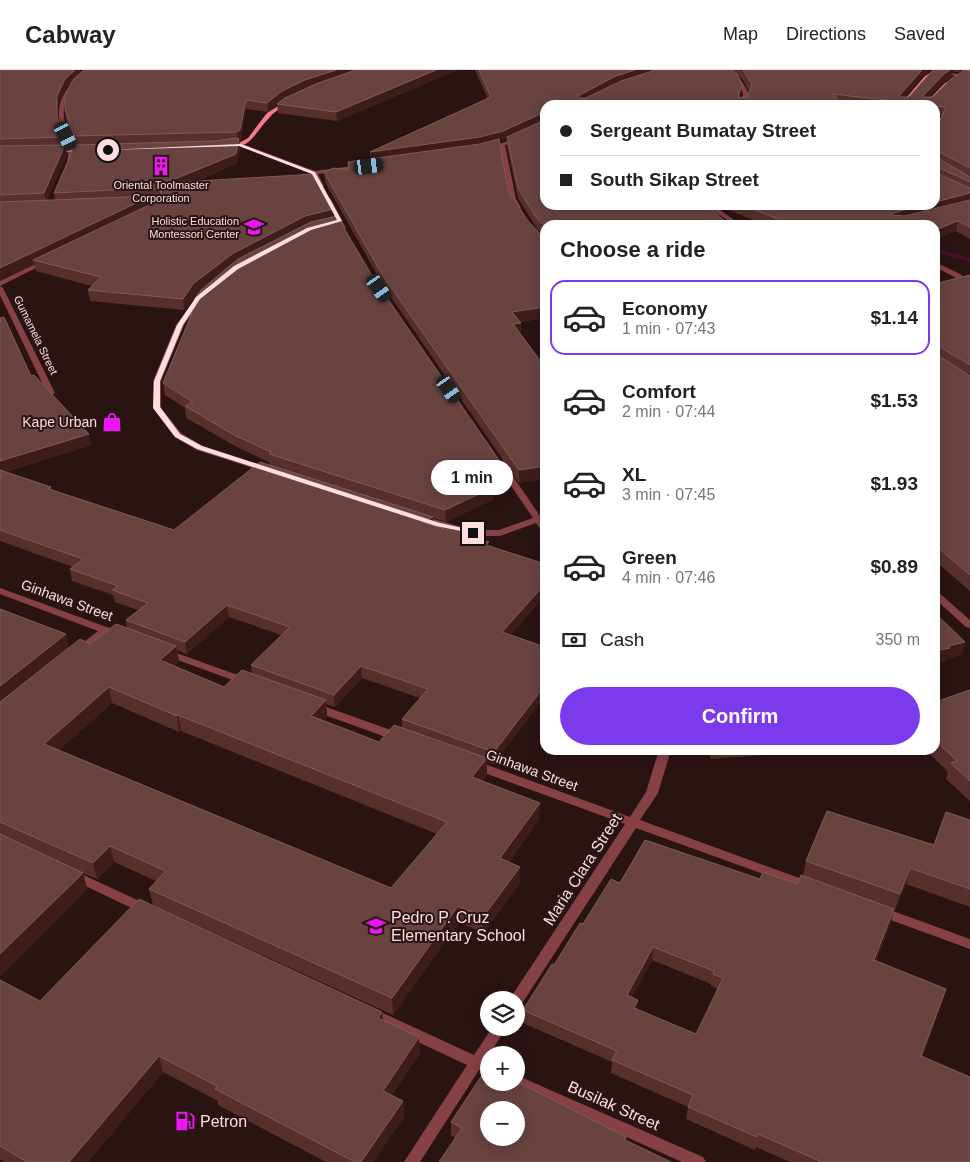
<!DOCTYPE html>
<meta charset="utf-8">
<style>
body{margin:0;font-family:Helvetica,sans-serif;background:#f6f6f6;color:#222;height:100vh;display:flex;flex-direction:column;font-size:19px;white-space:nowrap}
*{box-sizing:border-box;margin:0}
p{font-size:16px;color:#767676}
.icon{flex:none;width:28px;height:28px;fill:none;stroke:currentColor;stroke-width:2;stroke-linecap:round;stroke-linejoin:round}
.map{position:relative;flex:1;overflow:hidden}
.drawer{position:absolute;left:540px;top:150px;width:400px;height:535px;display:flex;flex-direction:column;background:#fff;border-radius:15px;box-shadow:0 2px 12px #0003}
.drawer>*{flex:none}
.banner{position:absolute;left:540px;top:30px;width:400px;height:110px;border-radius:15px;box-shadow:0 2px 12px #0003;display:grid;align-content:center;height:110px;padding:0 20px;background:#fff}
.controls{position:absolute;left:480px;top:921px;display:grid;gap:10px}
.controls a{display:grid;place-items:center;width:45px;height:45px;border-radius:50%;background:#fff;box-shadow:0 2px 12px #0003;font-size:25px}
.end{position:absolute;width:22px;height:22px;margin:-11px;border:6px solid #fddedf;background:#111;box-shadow:0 0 0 2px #111}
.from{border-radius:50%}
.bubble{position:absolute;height:35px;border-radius:18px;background:#fff;box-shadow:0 2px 12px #0003;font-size:16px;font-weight:600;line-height:35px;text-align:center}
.car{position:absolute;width:15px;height:30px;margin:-15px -8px;border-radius:6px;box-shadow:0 0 4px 1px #0007;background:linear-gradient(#222 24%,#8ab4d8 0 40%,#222 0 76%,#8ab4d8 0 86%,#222 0)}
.banner b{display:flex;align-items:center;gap:18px;height:48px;font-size:19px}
.banner b+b{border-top:1px solid #e0e0e0}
.banner i{width:12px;height:12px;background:#222}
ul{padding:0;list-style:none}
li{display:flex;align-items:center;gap:15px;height:75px;margin:0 10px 8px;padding:0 10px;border:2px solid transparent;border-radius:15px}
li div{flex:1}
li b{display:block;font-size:19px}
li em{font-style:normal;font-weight:600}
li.selected{border-color:#7c3aed}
li>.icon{width:45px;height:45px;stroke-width:1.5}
h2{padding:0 20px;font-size:22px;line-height:60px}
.pay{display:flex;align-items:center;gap:12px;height:55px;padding:0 20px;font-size:19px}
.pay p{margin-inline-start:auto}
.button{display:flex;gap:10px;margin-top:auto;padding:10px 20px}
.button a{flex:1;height:58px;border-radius:30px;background:#7c3aed;color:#fff;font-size:20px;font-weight:600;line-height:58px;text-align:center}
header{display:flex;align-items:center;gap:30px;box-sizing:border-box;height:70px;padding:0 25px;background:#fff;border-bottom:1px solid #e0e0e0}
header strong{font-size:24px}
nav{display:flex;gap:28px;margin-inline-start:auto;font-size:18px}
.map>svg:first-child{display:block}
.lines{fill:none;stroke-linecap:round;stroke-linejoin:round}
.stream{fill:#470f2b;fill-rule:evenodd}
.lane{fill:#864147;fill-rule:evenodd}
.street{fill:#864147;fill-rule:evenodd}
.secondary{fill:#f77b88;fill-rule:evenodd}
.wall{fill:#57302d;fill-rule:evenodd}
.shaded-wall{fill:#3d1d1b}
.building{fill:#684340;stroke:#805b59;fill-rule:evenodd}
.route{fill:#fddedf}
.labels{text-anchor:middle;stroke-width:4;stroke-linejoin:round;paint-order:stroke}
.far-poi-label{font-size:11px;fill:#fddedf;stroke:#2a1413}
.far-street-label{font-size:11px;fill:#fddedf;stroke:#2a1413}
.poi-label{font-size:14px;fill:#fddedf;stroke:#2a1413;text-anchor:end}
.street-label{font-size:14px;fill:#fddedf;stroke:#2a1413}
.near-street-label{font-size:16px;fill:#fddedf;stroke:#2a1413}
.near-poi-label{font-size:16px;fill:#fddedf;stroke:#2a1413;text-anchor:start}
</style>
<header>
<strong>Cabway</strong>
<nav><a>Map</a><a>Directions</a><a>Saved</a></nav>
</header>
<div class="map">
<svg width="970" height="1092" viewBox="0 0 970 1092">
<rect width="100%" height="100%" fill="#2a1413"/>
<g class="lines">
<path class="stream" d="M935,178L970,188V192L935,182Z"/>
<path class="lane" d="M935,192L960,204L965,209L963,213L935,222V218L958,209L935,197Z"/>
<path class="street" d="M88,0H93C69,22 55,33 70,68C73,76 76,82 73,91L70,93L67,91C70,81 66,74 63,64C52,35 64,17 88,0Z
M722,0C737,0 743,12 749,24L745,35H739L743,24L738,11Z
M939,1L970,6V8L937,3Z
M519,67L522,69L521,70L505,75L516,129L521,138L518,140L516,139L510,129L500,77L488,81L485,79Z
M240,73L315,101L360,95L363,97L360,99L318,104L324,116L321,118L318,116L312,104L238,76V74Z
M326,128L331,129L346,158L345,159L340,158L325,129Z
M706,135H713L741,155H734Z
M46,189L49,191L48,192L0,216L3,218L55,323L51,325L47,323L0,225V211Z
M203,221L206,223L184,255L161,311V338L181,363L203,376L271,398L272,400L271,402H265L197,380L175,367L153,338V311L176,255L201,222Z
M501,392L504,393L540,446L545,444L544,451L545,462L542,461L536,453L500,466H473L419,451L417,449L419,447L422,446L473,460H499L533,448L497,395Z
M0,518L123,563L124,565L119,568L106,564L83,583H75L74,581L75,579L98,561L0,524Z
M935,521L938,522L970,550V558L966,557L935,529Z
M165,579L249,609L250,611L249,613H241L161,584L160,582Z
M315,633L402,664L404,667L402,670H394L311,640L310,637L311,634Z
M659,680H671L658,723L640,750L813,813L815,816L813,819L809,821L805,819L636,758L521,935L516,936V930H510L511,927L625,754L471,698L469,695L471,692H479L630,747L646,722Z
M75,801L150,836L151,839L150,842L145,844L140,842L71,809L69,806L71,803Z
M879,836L970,869V879L874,844L873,841L874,838Z
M372,938L474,985L492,958H506L486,990L489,991V1004L479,1000L420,1092H404L467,995L367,948L365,944L367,940Z
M516,1005L703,1087L706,1092H682L511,1015L510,1012H516Z"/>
<path class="secondary" d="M935,0H940L929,8L906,35H900L925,6Z
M965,0H970V1L948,16L930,35H924L944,14Z
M288,30L291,32L290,33C283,37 275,41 270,47C253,64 252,80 223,77V75L239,73L248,68L267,43Z
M86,78L89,80L88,81L53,83L50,81L53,79Z"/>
</g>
<path class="wall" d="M0,0H457L337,51L278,43L277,34L268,42L246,39L241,69L239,70L240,79L237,93L194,112L334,146L374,209L508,403V414L494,417V429L446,452L433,448V456L489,476L545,526L510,565L545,577V636L539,634L494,694L487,692V704L482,711L539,749L509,792L520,797V813L483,863L459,852L393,945L153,835L149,819L156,811L114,792L97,809L83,803L87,819L0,906V539L66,564L69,578L90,574L127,558L126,550L138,540L115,532L113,525L72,511L70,499L73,497L0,471V248L31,306L91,375L5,402L51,417L52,420L174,460L270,395L269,392L235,376L186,348L185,338L165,325L163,313L195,236L194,230L200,221L195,226L184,240L90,231L88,220L92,216L36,201L34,194L0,210ZM72,13L65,40L66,49L75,75L54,123L55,130H47L67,84L64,67L59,51L58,35L67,17ZM152,128H153L159,130L152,133ZM229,547L281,565L251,595L252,603L224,617L174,596L179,591L177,580L187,584ZM362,608L420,628L402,649V658L379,672L323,650L327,646L326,634L335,637ZM112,633L179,662L181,661L437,764L391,818L59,680Z
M475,0H931L924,5L904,27H909L933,0H962L958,2L953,1L952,7L943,13L929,27H933L970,0V169L956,161L935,155H766L716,135H935V61L942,46L935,45V35H850L843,34L545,35V248L520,252L521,253L520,264L545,297V409L519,413L384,217L325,112L324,102L348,100V92L371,89L370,82L488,29ZM738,5L743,10L749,21L747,28L740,27L742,15ZM507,68V76L518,128L536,157L545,168L528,151L508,120L499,71Z
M970,205V521L935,491V211L938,213Z
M970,620V731L946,709L948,702L926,680H935V632Z
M707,680H793L792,683L711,689Z
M970,750V837L906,814L895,840H894L891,852L876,891L946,919L942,932L922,987L970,1092H790L756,1077L755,1080L686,1049L688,1037L611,1003L612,992L523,953V940L554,895L583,854L620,813L760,809L797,814L803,806L806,791L934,775ZM652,890L711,914V916L718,919L696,964L637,939L632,927Z
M0,910L40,931L383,950L420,983L392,1025L403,1031L404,1047L373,1092H326L218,1035V1031L163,1002L88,1092H5L0,1089Z
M516,1012L456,1068L451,1066V1052Z"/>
<path class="shaded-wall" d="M75,0H85L67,17L58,35L59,56L57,47V26L65,9Z
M336,0H363L282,30L268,42L267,33L282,21L305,10Z
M436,0H457L337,51L336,42Z
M635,0H662L577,35L578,26L616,6Z
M922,0H931L924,5L900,32V25Z
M950,0H953L952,7L943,13L923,34L924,25L944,4Z
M742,15L741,24L738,35V27Z
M246,30V39L241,69L239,70L240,79L237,93L166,123L165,113L238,71L237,62Z
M545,42V51L503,70L480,76L371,91L370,82Z
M65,75L67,84L46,133L44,123Z
M970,123V130L890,155L892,145L893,143L923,135H935V132Z
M151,126L153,136L33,190L34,194L0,210V198Z
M334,139V149L233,194L195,226L184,240L183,229L193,214L232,184L305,146Z
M958,151L956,161L935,170V160Z
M545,237V248L512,253V242Z
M521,253L520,264L513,254Z
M89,364L91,375L0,403V391Z
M545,396V409L519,413V400Z
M508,403V414L494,417V429L446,452L445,440L485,406Z
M433,447V458L422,452Z
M545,514V526L502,574V562Z
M227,535L229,547L187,584L185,572Z
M66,564L70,580L0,635V616Z
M965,572L962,585L947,589L946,592L935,594V581L948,576Z
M176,576L179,591L163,606L160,590Z
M361,596L362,608L335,637L334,625Z
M109,617L112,633L48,690L44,674Z
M540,622L539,634L494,694V682Z
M326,630L327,646L313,661L311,646Z
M178,645L181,661L179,662L177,646Z
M487,688V704L472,723V707Z
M540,733L539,749L500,804V788Z
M110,776L114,792L97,809L93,793Z
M520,797V813L483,863V847Z
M910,798L906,814L895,840L900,824Z
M83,803L87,819L0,906V884Z
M458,836L459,852L393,945L392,928Z
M894,839L891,852L871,903L874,890Z
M653,877L652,890L626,938L627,925Z
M946,919L942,932L917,999L921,986Z
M638,930L637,943L634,938Z
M382,942L384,958L378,948Z
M419,967L420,983L384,1037L383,1021Z
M159,986L163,1002L88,1092H69Z
M403,1031L404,1047L373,1092H361Z"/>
<path class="building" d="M0,0H75L65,9L57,26V47L64,67L0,69Z
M84,0H336L305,10L282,21L267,33L246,30L240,60L237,62L74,66L65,40V25L73,10Z
M356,0H436L336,42L277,34L285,28L318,13Z
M479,0H635L616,6L578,26L579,28H586L621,11L656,0H732L737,4L742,15L738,27L747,28L752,14L743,0H922L900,25V27H909L933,0H950L944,4L924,25V27H933L951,9L964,0L970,1V98L935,80L936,87L970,107V112L935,96L936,103L970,118V123L935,132V61L946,37L935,36V35H927L833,24L843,35H545V42L503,61L480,67L370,82L491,27Z
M545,50V135H706L730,155H545V157L536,147L518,118L507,67Z
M236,68L239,69L236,84L165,113L315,104L334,139L305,146L232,184L193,214L183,229L88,220L101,207L33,190L162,129L163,126L160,121L151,118L54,123L75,75L214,71Z
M499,69L508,120L528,151L544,168H545V237L512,242L521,253L513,254L545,297V396L519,400L383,206L324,102L334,98L349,100L348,92L480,74Z
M65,75L44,123L0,125V76Z
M151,126L0,198V132Z
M970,130V157L958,151L935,160V155H793L742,135H923L893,143L892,145L905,146Z
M337,146L374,209L508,403L485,406L494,417L445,440L269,384L271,382L234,365L185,336L193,332L163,313L197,231L194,230L201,220L238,189L311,152Z
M970,205V295L938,276H936V284L970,306V505L935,475V464H936L935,462V211L938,213Z
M4,247L31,306L34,305L89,364L0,391V248Z
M260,392L433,447L422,452L489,472L486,475L545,494V514L502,562L545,577V623L540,622L494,682L402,649L428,619L361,596L334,625L251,595L290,557L227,535L185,572L126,550L148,533L112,520L118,516L70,499L83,489L0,460V400L51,417L49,419L174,460Z
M0,539L66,564L0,616Z
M935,543L965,572L948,576L950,578L935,581Z
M116,554L176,576L160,590L224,617L242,600L326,630L311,646L379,672L394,655L487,688L472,707L540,733L500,788L520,797L483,847L458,836L392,928L149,819L166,801L110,776L93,793L0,752V632L80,569L90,574ZM109,617L177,646L178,645L447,752L391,818L44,674Z
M970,620V711L951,693L957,691L935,670V632Z
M827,741L934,775L946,742L970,750V819L910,798L900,824L806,791Z
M0,764L83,803L0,884Z
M645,770L760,809L763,802L797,814L801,805L894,839L874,890L946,919L921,986L970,1007V1092H822L758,1064L757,1067L688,1037L693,1025L612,990L617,981L523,940L552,894L554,895L580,853L583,854L611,809L620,813ZM653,877L714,901L713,904L723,908L696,964L634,938L638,930L627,925Z
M139,829L382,942L378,948L419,967L383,1021L403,1031L361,1092H355L215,1019L217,1016L159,986L69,1092H27L0,1076V910L40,931Z
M488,996L489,997V1012H516V1011L626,1067L625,1070L671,1092H439L462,1058L451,1052ZM489,1040H516V1068H489Z"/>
<path class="route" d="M241,74L315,102L342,151L311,160L238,199L200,229L183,255L160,311V337L180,364L202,376L440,453L476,461V464L436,456L197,379L175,367L153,338L154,311L177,255L196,227L234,196L307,158L337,150L312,104L239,76L106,80Z"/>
<defs>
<symbol id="building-bare" viewBox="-9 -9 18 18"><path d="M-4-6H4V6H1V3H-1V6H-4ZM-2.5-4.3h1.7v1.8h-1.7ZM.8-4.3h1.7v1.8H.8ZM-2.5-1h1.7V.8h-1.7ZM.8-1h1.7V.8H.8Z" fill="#ea17f0" stroke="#2a1413" stroke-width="2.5" paint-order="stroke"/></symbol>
<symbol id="school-bare" viewBox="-9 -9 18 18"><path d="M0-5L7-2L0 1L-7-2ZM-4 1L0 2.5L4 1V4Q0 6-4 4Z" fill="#ea17f0" stroke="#2a1413" stroke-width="2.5" paint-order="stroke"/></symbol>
<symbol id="shop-bare" viewBox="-9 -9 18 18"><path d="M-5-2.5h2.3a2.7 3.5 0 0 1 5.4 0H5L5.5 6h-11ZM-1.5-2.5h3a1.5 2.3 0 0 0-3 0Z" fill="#ea17f0" stroke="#2a1413" stroke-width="2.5" paint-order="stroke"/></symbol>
<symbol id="fuel-bare" viewBox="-9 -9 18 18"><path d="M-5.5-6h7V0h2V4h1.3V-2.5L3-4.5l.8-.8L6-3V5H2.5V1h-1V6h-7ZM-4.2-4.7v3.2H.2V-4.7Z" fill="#ea17f0" stroke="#2a1413" stroke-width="2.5" paint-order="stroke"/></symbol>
</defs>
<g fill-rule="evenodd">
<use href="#building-bare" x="147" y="82" width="28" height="28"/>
<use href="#school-bare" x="240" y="143" width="28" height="28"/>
<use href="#shop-bare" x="98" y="338" width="28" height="28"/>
<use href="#school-bare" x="362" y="842" width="28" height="28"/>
<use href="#fuel-bare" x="171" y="1037" width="28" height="28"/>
</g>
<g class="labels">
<g class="far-poi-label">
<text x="161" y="119">Oriental Toolmaster<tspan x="161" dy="13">Corporation</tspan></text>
<text x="239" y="155" text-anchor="end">Holistic Education<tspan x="239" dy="13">Montessori Center</tspan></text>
</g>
<g class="far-street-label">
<text transform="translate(36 265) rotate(64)" y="4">Gumamela Street</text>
</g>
<g class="poi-label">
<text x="97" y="357">Kape Urban</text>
</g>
<g class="street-label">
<text transform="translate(67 530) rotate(20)" y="5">Ginhawa Street</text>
<text transform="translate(532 700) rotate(20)" y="5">Ginhawa Street</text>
</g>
<g class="near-street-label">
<text transform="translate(582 799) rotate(-57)" y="6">Maria Clara Street</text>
<text transform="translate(614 1035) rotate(24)" y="6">Busilak Street</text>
</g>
<g class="near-poi-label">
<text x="391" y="853">Pedro P. Cruz<tspan x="391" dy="18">Elementary School</tspan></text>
<text x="200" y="1057">Petron</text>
</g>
</g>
</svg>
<div class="controls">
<a><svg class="icon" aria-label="layers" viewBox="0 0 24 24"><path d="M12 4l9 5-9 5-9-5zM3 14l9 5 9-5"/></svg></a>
<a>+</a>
<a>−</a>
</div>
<i class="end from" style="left:108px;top:80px"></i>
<i class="end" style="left:473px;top:463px"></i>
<div class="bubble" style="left:431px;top:390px;width:82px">1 min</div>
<i class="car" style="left:66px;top:66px;rotate:153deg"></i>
<i class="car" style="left:369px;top:96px;rotate:83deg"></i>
<i class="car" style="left:379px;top:218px;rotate:145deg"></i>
<i class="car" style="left:449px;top:319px;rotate:145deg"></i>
<div class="banner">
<b><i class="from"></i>Sergeant Bumatay Street</b>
<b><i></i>South Sikap Street</b>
</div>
<section class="drawer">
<h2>Choose a ride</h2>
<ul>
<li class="selected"><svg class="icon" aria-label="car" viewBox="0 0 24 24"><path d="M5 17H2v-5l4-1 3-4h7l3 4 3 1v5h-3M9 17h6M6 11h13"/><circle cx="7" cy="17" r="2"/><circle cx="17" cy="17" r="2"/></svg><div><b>Economy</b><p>1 min · 07:43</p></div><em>$1.14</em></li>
<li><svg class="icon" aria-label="car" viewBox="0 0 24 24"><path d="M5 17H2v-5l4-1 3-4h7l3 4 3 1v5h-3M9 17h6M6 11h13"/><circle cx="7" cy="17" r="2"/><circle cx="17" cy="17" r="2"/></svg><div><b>Comfort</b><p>2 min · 07:44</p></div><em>$1.53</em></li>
<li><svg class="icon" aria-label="car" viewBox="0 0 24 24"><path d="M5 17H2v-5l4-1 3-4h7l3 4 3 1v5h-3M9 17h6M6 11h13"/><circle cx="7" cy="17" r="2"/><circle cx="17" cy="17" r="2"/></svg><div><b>XL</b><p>3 min · 07:45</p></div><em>$1.93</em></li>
<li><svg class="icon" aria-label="car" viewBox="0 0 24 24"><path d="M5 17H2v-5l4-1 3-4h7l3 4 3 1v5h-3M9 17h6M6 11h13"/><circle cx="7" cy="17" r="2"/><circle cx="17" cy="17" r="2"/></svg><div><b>Green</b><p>4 min · 07:46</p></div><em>$0.89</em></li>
</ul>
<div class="pay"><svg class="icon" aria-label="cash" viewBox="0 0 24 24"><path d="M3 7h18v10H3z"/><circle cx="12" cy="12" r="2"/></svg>Cash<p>350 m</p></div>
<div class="button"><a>Confirm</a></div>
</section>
</div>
